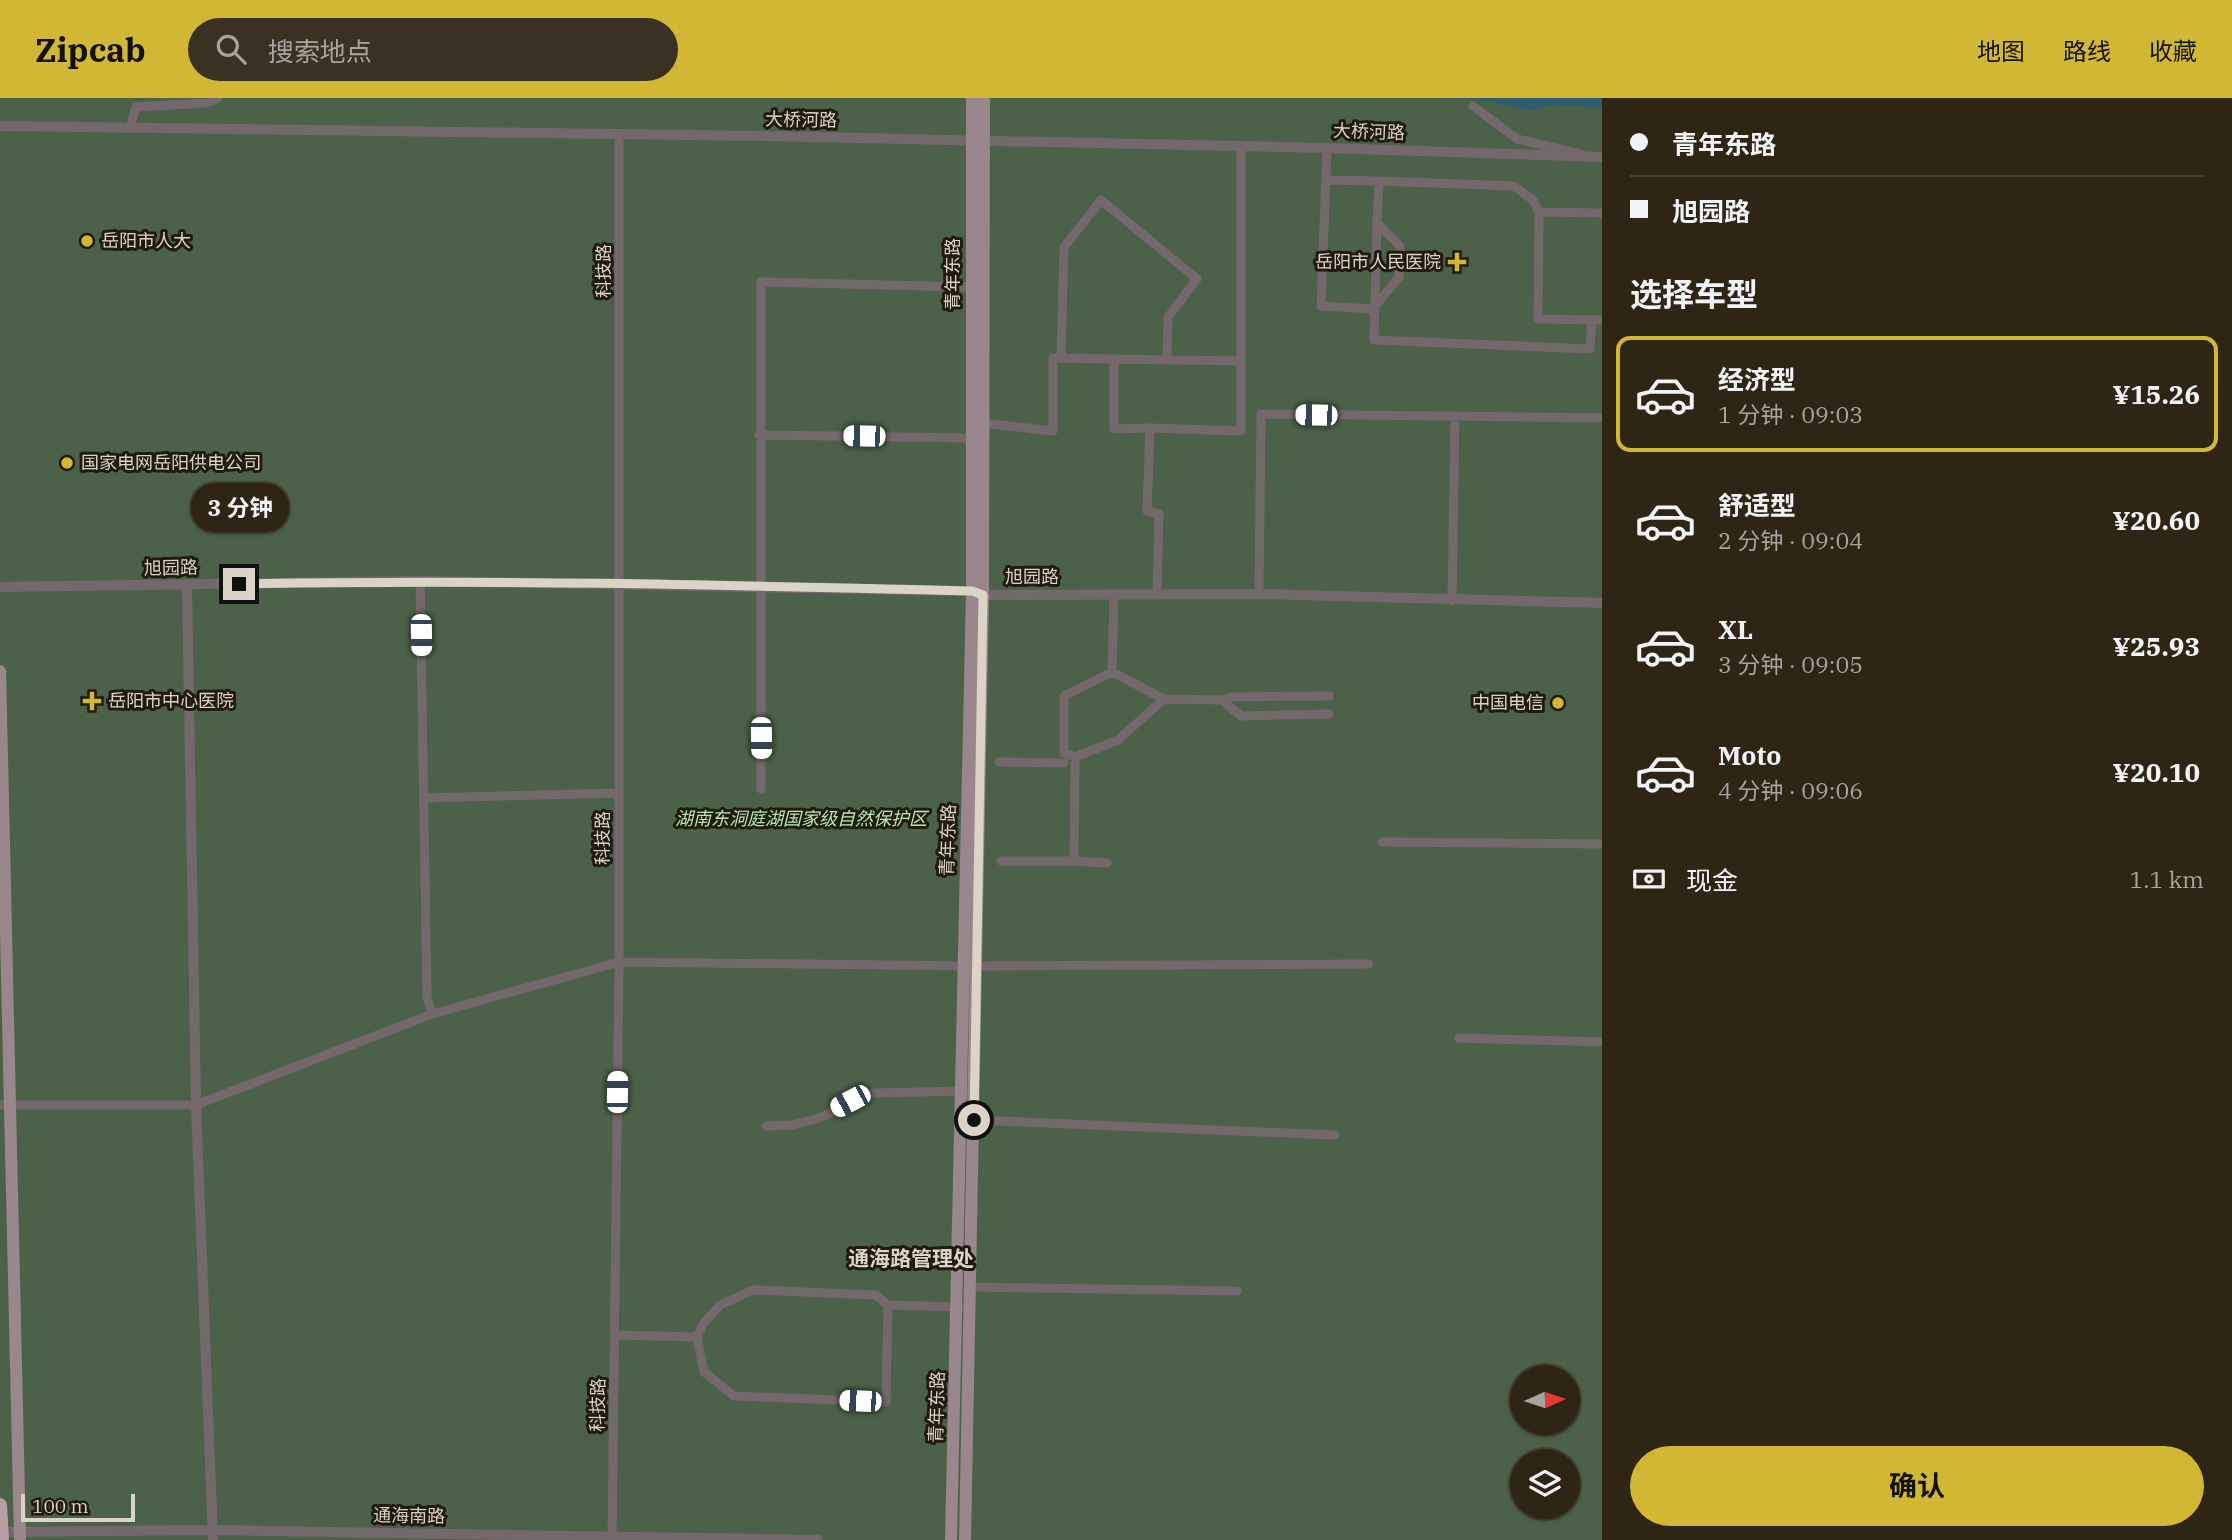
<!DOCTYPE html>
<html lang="zh">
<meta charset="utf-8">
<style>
body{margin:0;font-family:"IBM Plex Serif","Noto Sans SC",serif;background:#3a3122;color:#f1f3f6;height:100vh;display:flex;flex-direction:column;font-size:26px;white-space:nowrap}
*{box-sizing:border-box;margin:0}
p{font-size:23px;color:#a7a5a0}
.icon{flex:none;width:38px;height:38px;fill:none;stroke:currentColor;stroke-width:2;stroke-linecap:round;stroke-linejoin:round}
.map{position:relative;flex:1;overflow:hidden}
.sheet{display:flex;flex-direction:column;background:#2e2514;width:630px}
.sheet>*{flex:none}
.hud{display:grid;align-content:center;height:154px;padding:0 28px;background:#2e2514}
.needle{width:46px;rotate:87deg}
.buttons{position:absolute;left:1510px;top:1267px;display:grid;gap:14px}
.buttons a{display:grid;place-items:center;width:70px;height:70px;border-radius:50%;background:#2e2514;box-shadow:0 2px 5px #0004,0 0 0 2px #494234;font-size:35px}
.scale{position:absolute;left:21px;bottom:18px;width:114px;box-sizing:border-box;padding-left:7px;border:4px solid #dbd3c6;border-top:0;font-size:19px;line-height:24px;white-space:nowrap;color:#dbd3c6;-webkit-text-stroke:5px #201a10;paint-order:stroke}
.end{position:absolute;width:32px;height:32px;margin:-16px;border:9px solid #dbd3c6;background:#111;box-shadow:0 0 0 4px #111}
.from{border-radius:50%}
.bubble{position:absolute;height:49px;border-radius:24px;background:#2e2514;box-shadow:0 2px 5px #0004,0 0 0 2px #494234;font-size:23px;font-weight:700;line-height:49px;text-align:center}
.car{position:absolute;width:21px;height:42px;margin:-21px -10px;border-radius:9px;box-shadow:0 0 5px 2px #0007;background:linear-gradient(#fff 24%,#345 0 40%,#fff 0 76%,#345 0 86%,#fff 0)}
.hud b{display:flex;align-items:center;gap:24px;height:66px;font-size:26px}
.hud b+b{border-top:2px solid #494234}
.hud i{width:18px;height:18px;background:#f1f3f6}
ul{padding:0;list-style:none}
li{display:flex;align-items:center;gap:21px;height:116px;margin:0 14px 10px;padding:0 14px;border:4px solid transparent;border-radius:14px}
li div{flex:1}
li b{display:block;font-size:26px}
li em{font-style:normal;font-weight:700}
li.on{border-color:#d2b735}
li>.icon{width:63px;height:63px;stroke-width:1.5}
h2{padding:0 28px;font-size:32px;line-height:84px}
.pay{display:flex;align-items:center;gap:18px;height:77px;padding:0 28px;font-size:26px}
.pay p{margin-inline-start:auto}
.button{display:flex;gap:14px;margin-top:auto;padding:14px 28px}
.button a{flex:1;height:80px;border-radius:42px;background:#d2b735;color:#111;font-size:28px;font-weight:700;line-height:80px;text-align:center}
header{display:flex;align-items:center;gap:42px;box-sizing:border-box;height:98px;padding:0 35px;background:#d2b735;color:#111}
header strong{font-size:33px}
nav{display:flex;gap:38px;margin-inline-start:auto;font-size:24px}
.search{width:490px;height:63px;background:#3a3122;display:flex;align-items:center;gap:18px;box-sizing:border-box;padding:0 24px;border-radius:38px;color:#a7a5a0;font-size:26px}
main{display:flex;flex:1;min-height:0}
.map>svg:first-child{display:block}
.green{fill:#4b6249;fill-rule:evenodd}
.water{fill:#2e5c71}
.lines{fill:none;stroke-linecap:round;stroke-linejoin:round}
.minor{stroke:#75686d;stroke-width:9}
.tertiary{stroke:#75686d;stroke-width:10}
.secondary{stroke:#9a868d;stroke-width:12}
.primary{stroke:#b69da6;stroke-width:14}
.route{stroke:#dbd3c6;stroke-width:9}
.poi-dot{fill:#d2b735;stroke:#201a10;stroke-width:2.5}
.labels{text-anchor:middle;stroke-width:6;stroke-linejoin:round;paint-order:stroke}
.street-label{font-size:18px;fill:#dbd3c6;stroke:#201a10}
.poi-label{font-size:18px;fill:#dbd3c6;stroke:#201a10;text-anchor:start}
.park-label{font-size:18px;font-style:italic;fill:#b5e7af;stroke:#201a10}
.quarter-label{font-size:21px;font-weight:bold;fill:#dbd3c6;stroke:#201a10}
</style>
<header>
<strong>Zipcab</strong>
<div class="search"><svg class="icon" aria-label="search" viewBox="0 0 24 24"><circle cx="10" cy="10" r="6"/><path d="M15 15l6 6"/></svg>搜索地点</div>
<nav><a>地图</a><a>路线</a><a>收藏</a></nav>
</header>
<main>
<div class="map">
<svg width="1602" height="1442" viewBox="0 0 1602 1442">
<rect width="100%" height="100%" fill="#3d311b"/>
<path class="green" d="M0,0H1602V1442H0ZM1522,1279H1568V1325H1522ZM1522,1363H1568V1409H1522Z"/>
<path class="water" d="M1428,0H1602V10L1554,7L1531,12L1473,1Z"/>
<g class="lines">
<path class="minor" d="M1473,8L1517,41L1581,56
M130,30L136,9L207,5L218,0
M1326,82L1379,83L1377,125L1400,148L1399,179L1373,211L1321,208L1327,50
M1379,83L1514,88L1533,102L1539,114
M1602,115L1539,114L1538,221L1602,222
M1377,125L1374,242L1590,251L1592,222
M1061,260L1064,149L1101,102L1197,181L1168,219L1167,262
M1114,261V331L1150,330
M982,325L1053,333V260L1241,263
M759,337L970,340
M420,483L427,899L432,916
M1114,496L1112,574L1164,601L1222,602L1231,599L1329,598
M1259,496L1261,316L1602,320
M1157,497L1159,416L1147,413L1150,330L1241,333V48
M1452,503L1455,319
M1112,574L1064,598V655L1075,659L1118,642L1164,601
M1222,602L1241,618L1329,616
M999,664L1064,665
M761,691V184L971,189
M424,700L619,695
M1382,744L1602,746
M1001,763H1074L1075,659
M1074,763L1107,765
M1459,940L1602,944
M0,1007H196L432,916L619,864L975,868L1369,866
M974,1022L1335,1037
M766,1028L793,1027L819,1020L873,995L965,993
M970,1189L1237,1193
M614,1237L697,1239L703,1226L720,1207L753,1192L876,1197L888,1207L959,1209
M697,1239L704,1274L734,1298L886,1304L888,1207
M612,1442L619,864V38"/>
<path class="tertiary" d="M0,28L767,38L1327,50L1602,59
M187,487L196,1007L213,1442
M0,489L420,483L972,493L983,497L1259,496L1602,505
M0,1434L213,1432L818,1442"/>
<path class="secondary" d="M0,573L20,1442
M951,1442L972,493V0
M965,1442L983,497L984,0"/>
<path class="primary" d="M0,1407L2,1442"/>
</g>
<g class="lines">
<path class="route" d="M239,486C484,481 727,487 972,493L983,497L974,1022"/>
</g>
<g class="poi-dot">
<circle cx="87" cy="143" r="7"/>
<path d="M1453.5 153.5h7v7h7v7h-7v7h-7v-7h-7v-7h7z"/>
<circle cx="67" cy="365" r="7"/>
<path d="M88.5 592.5h7v7h7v7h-7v7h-7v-7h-7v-7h7z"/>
<circle cx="1558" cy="605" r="7"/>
</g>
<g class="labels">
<g class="street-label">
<text transform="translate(801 22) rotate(1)" y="6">大桥河路</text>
<text transform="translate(1369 34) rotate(2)" y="6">大桥河路</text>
<text transform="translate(604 173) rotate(-90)" y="6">科技路</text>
<text transform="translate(953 176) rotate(-90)" y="6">青年东路</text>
<text transform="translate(171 470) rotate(-1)" y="6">旭园路</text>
<text x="1032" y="485">旭园路</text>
<text transform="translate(603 740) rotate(-90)" y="6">科技路</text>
<text transform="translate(948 742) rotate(-88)" y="6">青年东路</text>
<text transform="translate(598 1307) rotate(-89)" y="6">科技路</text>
<text transform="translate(937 1309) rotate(-88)" y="6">青年东路</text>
<text transform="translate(409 1418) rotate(1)" y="6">通海南路</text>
</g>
<g class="poi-label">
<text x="101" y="149">岳阳市人大</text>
<text x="1441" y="170" text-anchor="end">岳阳市人民医院</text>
<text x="81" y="371">国家电网岳阳供电公司</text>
<text x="108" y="609">岳阳市中心医院</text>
<text x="1544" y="611" text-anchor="end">中国电信</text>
</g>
<g class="park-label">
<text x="801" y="727">湖南东洞庭湖国家级自然保护区</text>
</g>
<g class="quarter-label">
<text x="911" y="1168">通海路管理处</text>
</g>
</g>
</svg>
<div class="buttons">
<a><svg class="needle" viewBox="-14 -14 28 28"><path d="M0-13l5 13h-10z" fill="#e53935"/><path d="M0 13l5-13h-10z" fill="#a7a5a0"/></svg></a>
<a><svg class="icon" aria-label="layers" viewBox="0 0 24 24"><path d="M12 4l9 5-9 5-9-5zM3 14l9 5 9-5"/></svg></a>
</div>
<div class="scale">100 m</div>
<i class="end from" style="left:974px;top:1022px"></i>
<i class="end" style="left:239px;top:486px"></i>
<div class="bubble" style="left:191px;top:385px;width:98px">3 分钟</div>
<i class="car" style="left:1316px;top:317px;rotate:271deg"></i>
<i class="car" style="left:864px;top:338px;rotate:271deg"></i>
<i class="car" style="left:421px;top:537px;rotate:179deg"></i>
<i class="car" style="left:761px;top:640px;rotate:179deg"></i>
<i class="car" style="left:617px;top:994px;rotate:1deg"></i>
<i class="car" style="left:850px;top:1003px;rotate:242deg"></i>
<i class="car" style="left:860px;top:1303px;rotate:272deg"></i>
</div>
<section class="sheet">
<div class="hud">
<b><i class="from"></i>青年东路</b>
<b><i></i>旭园路</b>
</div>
<h2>选择车型</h2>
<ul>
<li class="on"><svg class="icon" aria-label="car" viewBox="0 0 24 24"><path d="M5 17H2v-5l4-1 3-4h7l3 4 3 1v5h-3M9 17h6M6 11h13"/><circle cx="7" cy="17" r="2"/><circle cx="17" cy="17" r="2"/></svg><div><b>经济型</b><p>1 分钟 · 09:03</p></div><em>¥15.26</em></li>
<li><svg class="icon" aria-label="car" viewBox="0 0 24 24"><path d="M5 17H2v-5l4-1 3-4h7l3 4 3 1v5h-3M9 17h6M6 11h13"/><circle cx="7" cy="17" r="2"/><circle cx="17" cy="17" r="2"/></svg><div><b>舒适型</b><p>2 分钟 · 09:04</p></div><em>¥20.60</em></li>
<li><svg class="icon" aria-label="car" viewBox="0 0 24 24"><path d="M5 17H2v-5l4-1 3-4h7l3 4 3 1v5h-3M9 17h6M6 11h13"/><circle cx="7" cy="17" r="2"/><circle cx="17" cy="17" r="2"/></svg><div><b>XL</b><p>3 分钟 · 09:05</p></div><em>¥25.93</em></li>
<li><svg class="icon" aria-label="car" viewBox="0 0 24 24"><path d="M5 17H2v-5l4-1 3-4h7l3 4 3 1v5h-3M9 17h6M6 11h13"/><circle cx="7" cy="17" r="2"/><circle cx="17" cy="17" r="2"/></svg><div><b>Moto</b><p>4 分钟 · 09:06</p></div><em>¥20.10</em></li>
</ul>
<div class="pay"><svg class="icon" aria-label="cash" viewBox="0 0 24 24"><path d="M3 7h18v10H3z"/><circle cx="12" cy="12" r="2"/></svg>现金<p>1.1 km</p></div>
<div class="button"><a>确认</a></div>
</section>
</main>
